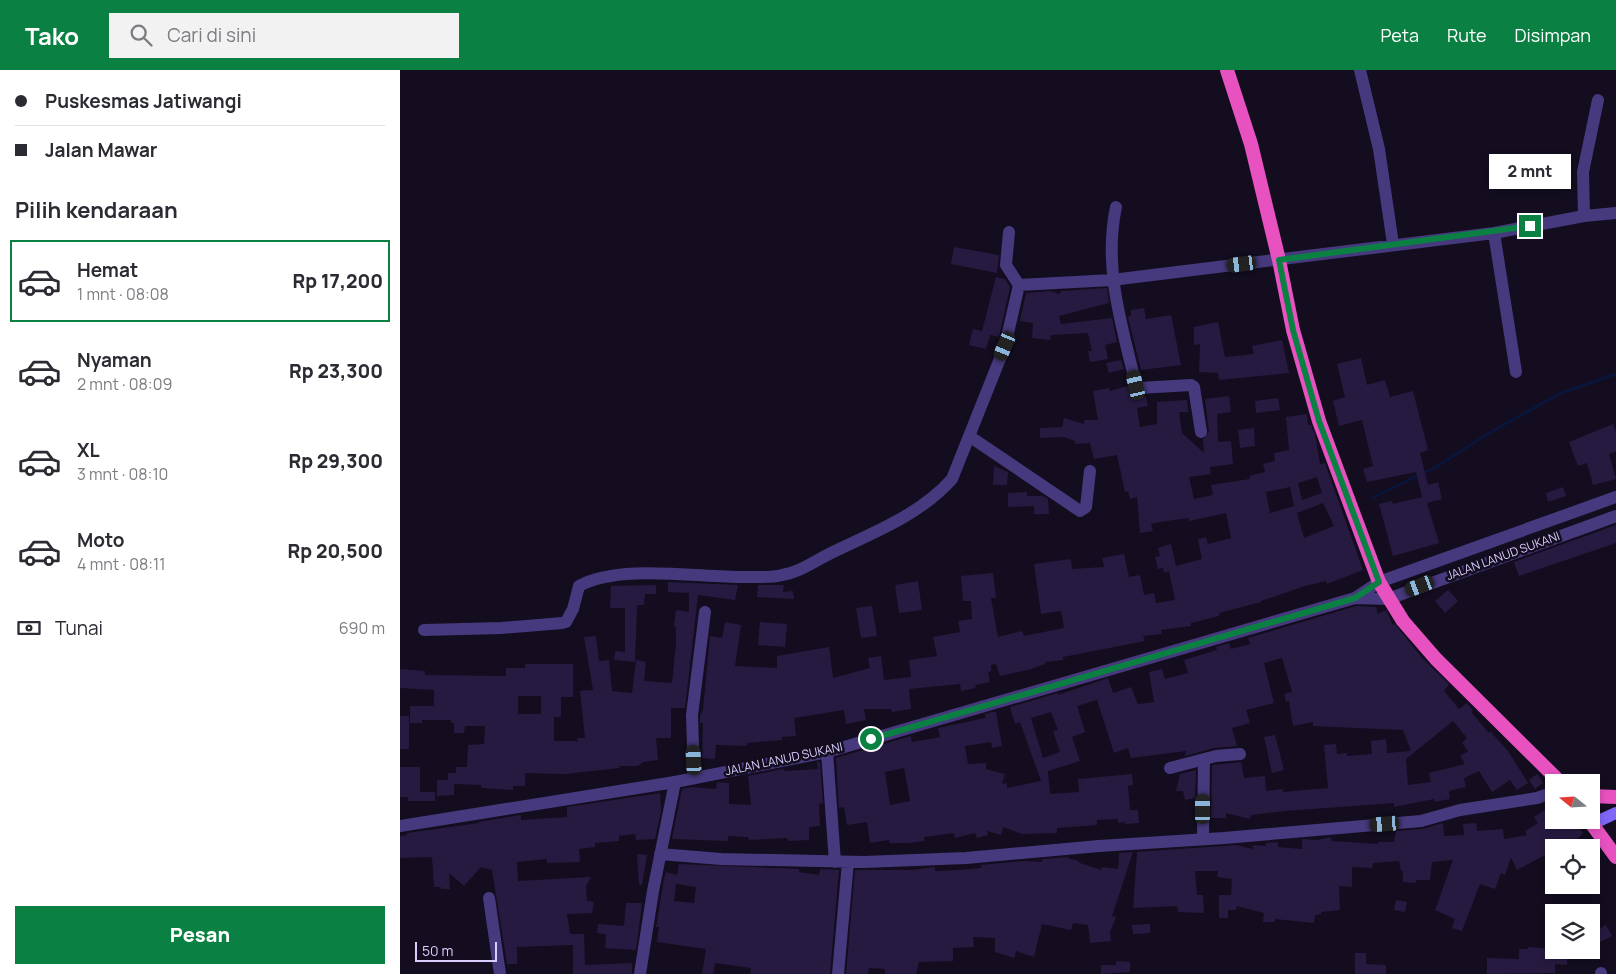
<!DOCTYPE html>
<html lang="id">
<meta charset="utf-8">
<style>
body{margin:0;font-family:Manrope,sans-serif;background:#f2f2f3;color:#2b2b33;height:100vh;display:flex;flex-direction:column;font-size:19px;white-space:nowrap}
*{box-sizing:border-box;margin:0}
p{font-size:16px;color:#7c7c81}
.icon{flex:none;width:28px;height:28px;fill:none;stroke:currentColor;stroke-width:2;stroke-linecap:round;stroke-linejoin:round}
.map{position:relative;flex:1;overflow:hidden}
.drawer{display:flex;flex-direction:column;background:#fff;width:400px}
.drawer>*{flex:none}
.top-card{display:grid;align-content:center;height:110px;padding:0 15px;background:#fff}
.needle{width:32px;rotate:288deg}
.controls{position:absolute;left:1145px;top:704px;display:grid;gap:10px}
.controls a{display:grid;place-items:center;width:55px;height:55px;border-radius:0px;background:#fff;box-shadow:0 2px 8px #0003;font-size:25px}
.scale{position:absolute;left:15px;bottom:12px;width:82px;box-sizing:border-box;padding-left:5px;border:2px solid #d9cdfd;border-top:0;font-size:14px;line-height:18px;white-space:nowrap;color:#d9cdfd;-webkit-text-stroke:4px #130d1f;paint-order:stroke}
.end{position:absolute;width:22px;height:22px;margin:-11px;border:6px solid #0b8043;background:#fff;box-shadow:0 0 0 2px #fff}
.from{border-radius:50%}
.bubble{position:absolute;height:35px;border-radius:0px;background:#fff;box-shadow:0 2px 8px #0003;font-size:16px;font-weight:800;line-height:35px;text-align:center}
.car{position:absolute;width:15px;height:30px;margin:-15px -8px;border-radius:6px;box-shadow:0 0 4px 1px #0007;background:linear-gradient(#222 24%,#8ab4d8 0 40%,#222 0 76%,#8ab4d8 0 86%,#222 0)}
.top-card b{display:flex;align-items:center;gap:18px;height:48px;font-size:19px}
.top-card b+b{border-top:1px solid #e1e1e2}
.top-card i{width:12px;height:12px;background:#2b2b33}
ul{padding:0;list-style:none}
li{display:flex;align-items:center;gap:15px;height:82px;margin:0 10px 8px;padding:0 5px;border:2px solid transparent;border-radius:0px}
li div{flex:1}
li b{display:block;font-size:19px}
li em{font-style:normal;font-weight:800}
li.on{border-color:#0b8043}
li>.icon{width:45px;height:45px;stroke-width:1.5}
h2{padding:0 15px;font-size:22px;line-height:60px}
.pay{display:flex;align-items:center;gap:12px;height:55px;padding:0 15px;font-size:19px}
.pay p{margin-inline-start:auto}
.cta{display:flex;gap:10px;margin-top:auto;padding:10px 15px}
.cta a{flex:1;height:58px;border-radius:0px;background:#0b8043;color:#fff;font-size:20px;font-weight:800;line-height:58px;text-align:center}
header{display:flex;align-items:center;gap:30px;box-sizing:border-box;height:70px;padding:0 25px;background:#0b8043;color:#fff}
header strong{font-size:24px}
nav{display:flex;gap:28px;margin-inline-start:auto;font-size:18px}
.search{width:350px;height:45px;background:#f2f2f3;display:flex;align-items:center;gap:12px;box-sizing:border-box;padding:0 18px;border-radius:0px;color:#7c7c81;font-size:19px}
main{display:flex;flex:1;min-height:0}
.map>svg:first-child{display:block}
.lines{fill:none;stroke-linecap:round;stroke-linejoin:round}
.stream{stroke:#0a153b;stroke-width:3}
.building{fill:#271a40;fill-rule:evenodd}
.minor{stroke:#46397d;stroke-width:12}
.tertiary{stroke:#46397d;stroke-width:12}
.secondary{stroke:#8067fa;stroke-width:12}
.trunk{stroke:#e752c0;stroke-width:14}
.route{stroke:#0b8043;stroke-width:6}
.labels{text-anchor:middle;stroke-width:5;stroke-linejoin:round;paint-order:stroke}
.street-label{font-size:12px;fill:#d9cdfd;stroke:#130d1f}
</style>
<header>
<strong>Tako</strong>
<div class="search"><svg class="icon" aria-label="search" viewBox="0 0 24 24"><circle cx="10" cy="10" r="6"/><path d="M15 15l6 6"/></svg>Cari di sini</div>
<nav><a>Peta</a><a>Rute</a><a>Disimpan</a></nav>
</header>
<main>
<section class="drawer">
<div class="top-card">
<b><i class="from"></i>Puskesmas Jatiwangi</b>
<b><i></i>Jalan Mawar</b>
</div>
<h2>Pilih kendaraan</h2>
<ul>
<li class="on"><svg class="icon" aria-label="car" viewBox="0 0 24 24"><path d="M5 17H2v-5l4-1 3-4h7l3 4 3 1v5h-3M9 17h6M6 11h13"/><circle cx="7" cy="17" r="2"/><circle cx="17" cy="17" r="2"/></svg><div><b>Hemat</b><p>1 mnt · 08:08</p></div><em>Rp 17,200</em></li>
<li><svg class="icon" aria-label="car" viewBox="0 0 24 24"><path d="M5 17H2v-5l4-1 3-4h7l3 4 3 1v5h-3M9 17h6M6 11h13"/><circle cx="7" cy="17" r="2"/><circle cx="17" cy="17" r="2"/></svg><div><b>Nyaman</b><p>2 mnt · 08:09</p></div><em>Rp 23,300</em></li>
<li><svg class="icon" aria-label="car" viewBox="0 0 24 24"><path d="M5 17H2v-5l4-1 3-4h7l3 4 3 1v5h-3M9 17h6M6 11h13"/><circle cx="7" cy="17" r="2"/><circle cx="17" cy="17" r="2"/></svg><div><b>XL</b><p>3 mnt · 08:10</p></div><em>Rp 29,300</em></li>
<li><svg class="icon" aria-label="car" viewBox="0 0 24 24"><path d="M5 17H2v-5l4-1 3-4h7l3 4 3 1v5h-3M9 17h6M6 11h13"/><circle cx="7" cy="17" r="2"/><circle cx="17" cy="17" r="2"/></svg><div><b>Moto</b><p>4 mnt · 08:11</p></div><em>Rp 20,500</em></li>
</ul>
<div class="pay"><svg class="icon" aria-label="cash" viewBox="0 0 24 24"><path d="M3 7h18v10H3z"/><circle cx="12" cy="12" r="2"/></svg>Tunai<p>690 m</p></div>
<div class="cta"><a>Pesan</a></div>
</section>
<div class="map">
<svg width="1216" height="904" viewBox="0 0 1216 904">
<rect width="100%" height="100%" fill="#130d1f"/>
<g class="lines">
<path class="stream" d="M974,427L1036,397L1089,363L1161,323L1216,304"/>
</g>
<path class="building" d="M554,177L599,185L597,203L551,194Z
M596,207L605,209L610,217L599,267L590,265L586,279L569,275L573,259L582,261Z
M707,218L709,233L659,246L661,254L712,248L717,272L705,275L708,289L690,292L688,281H692L688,263L651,265L650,270L632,268L633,253L620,251L626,223L650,221L660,224L661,221Z
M744,238L746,249L771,245L781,295L741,300L728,247L731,246V240Z
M818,252L825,287L854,284L852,276L882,270L889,303L819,310L818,303L799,302L800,274L794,275V257Z
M961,288L967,315L985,310L990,327L1013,321L1028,380L1020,383L1028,415L1038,412L1042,429L1027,433L1039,473L993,486L979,434L992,431L993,434L1022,427L1016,402L967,412L963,399L973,396L962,350L939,356L933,331L945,327L937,294Z
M721,290L724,299L709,303L706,293Z
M728,316L730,324L746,326L748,336L737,338L740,357L757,354V332L787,330L788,342H779L782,363L804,383L803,370L809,361L805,329L829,326L831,342L817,344L818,372L831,371L833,394L810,397L811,404L789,407L794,429L813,425L811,415L850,409V406L865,402L863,394L875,391L874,383L889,380L886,347L907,344L908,355H911L915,364L920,394L925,393L963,500L927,514L926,511L905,516L861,531V532L819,543V546L791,553V556L761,560L762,564L743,566L745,571L663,587V590L645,592V594L631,599L600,606L596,594L591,595V601L588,602L590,612L575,615L576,618L561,621L560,614L509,619L511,639L492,642L491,639H464L466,650L446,654L444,640L394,648L396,666L382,667V670L347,673V676L316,675L315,689L302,688L303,653H300V645L303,640L310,566L322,568L325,552L341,555L335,596L377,598V586L429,577L433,608L470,598L468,588L481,586L484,610L511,607L509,590L537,586L533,567L560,562L558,551L572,549L571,531H563L561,506L593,503L596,528H591L598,567L622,561L624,566L664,558L661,541L641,544L634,494L671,489L672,499L704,497L702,488L724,484L729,507L740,505L744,525L754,523L756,533L775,530L769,501L764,503L763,498L758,499L755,487L760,486L758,478L771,474L776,496L802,489L798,469L806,467L808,474L831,468L826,443L789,451V448L760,452L751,454L753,461L740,463L737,427L730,429L728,421L725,422L717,385L694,389L690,373L675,374V371L664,367L640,368V358L662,357L664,348L684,354V350H698L693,321L709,318L710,321ZM917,407L922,423L902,430L898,413ZM890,417L894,436L870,443L866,422ZM923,433L934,456L904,468L897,443Z
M878,328L880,340L856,343L855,331Z
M1213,354L1216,362V381L1209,384L1216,409L1193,415L1187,393L1178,396L1169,372Z
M854,358L855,376L840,378L838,360Z
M594,396L608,402L607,415H593Z
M1163,417L1166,426L1148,432L1146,423Z
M627,422V426H643L648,429L649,444H634V436L608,437V423Z
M1216,455V473L1119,506L1114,492Z
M518,511L522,540L499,543L495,515Z
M268,512L338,515L335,530L298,525L285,638H271V668H256L258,690L243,692L238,696H219L220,698L165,704L125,703V716H113V720L81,718V715L54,714V725L37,726V710H48V703H56V697H67L68,675L84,674L85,656H65L64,663H54V653H51V650H22V653H10V636H34V620L0,618V599L25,601V605L106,606V598H125V594H173V627H161V647H154V671H178L177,668H185L180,621L193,620L184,567L196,566L199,591L209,590L212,621L232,623L236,590L246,592L244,611L272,613L276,573V557L274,556L276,540L289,542V523L268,522ZM118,626H141V644H118Z
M256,515V524H245L244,535H237L235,592L214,590L215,581L225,582V538H210L211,516Z
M358,515H384L383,522L393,521L394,529L357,527Z
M1048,520L1058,531L1045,543L1035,531Z
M472,536L477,566L461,568L456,538Z
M956,536L976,537L978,544L986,540L993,555L995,554L1022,588L1049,614L1044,621L1059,639L1067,633L1073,641L1071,642L1082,655L1089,663L1090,661L1108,681L1128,713L1117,720L1110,710L1092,722L1079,701L1064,708L1066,717L1049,721L1050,729L1034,732V729L994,737V733L885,741L851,745L850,749L826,743V748H811L812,695L841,692L844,708L865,706L866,721L883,719V722L928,718L924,675L936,674L937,684L947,683V686L972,684L971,671L986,669L987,683L1011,681L1003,660L913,656V652L893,656L889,631L886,632L884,624L892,622L882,588L864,593L874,633L846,640L850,653L832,658L837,676L814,678L785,686L786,681L731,688L728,678L714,683L697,630L677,636L685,662L672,667L680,691L648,701L650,724L679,722L678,709L732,704L733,715L728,716L730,740H738L739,753L725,754V752L718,753V749L697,750V755L657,758V763L622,764L603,757L601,765L587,761L588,765L577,768L575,763L555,768L554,763L524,767L525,771L508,773H490L489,770L470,773L467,752L447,755L444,737L439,738L436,688L511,666L512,672L540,667L538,658L585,648V644L592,642H596L602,676L592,678L591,672L565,676L568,694L586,693V699L605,704L602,714L607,713V718L641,711L620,652L615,654L610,637L658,623V625L708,608L713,623L731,617L738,634L754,632L749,602L762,599L765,609L788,603L784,590L817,580L816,577L829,573L831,579L850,574L848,568ZM651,642L658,660L653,661L660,682L643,688L631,648ZM1053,651L1067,668L1062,673L1068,681L1060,686L1065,694L1029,703L1031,712L1008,715L1006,689ZM504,698L510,731L490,735L485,702Z
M360,552L387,554L385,577L358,575Z
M0,646H9V679H0Z
M875,665L884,700L872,703L864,667Z
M417,692H420L423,733L419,734L420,756L409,757V770L388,771L387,768L349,770L348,767L328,766V771L272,769L282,719L292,717L316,719L317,712L329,713V734L351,735L348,706L383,699L384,701L418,699Z
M0,697H20V722H35V731H8V727H0Z
M796,700L795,728L785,730L783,721H776L780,704Z
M1137,704L1143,713L1135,719L1129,710Z
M260,723L261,741L255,769L236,770L235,764L219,766V771L195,773V777L179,779L180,792L147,793V789L117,792L118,811L191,807L186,816L187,831L194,832L192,843L167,844L170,864H184L185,895L232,893V904H173V875L117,877V894H107L92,800L81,797L64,816L49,803L50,819H41V817H34L32,787L0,788V766L7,765V763L79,753V752L121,745V750L167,747V737Z
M1148,738L1154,750H1171L1183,763L1168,778H1154V797L1147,784L1117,800L1111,787L1105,805L1101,803L1095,819L1080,814L1062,861L1052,858L1055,849L1035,840L1053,790L1032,792L1030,810H1016V813L1003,812V801H1001L999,791L973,793L972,798L952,797V817L939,816L940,840L921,842V844L915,845L914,853L875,849V852H863L864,843L837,836L836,840H828V848H819V825H831L832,809L817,807L818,801H795L797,825H803L804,843L778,842L777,836L733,838L737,782L836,775L853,779V775L866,776V773L878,772V777L902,779V769L918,770L931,767V771L978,774V772H994L996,761L1022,759L1043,753L1044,766L1064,765L1063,754L1076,753L1077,761L1103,759L1104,769L1127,765L1125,761L1138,753L1134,747Z
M733,782L712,846L716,847L710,862L711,871L690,873L688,855L673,853L671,860L642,854L634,887L616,881L614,888L595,882V868L573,867L574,877L553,878V891L519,892L516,904H485V899L469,898L468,904H446L455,800H512L535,797V801L558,800L581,798V795L624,791L642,792V789L669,787V789L677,790L680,793L701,800L702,797L718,799L719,783Z
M237,784L247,785L242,815H239Z
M279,794L399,799V802L419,805L420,799L439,800L430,904H350L351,898L315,893L313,904H302L306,879L257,872L259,857H256L264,809L266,802L277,805ZM276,814L296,817L294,833L274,831Z
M996,830L1007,832L1005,842L994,840Z
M226,833H242L236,880L205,878L206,864L197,863L198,854L224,856Z
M750,854V863L733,864L732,855Z
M1206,855L1212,866L1191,877V863Z
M1128,877L1167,880V895L1155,894V903L1087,904V888L1119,889V879H1128Z
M955,883H966V894L986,895V904H955Z
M716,891L730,892V902L701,904V895H716Z"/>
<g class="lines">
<path class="minor" d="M960,0L979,79L993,174
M716,137C703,198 722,256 736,315L739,318L791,315L794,317L801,362
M1184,146L1183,102L1198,30
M1094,163L1116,302
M619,215L712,210L1094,163L1184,146L1216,143
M569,366L680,441L686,437L690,401
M24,560L101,558L162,553L166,552L173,539L179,516C220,493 300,508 348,507C359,507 371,508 382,505C401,502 416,490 433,482C475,462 521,444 552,409L605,276L619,215L606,195L609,162
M427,682L435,792
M770,698L816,686L840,684
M294,707L292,645L305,542
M803,769L804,690
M260,784L321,789L464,792L566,788L699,776L824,768L1021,751L1060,740L1137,728L1154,722
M89,828L100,904
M1201,903V904
M240,904L253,821L275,712
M438,904L448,792"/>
<path class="tertiary" d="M955,528L979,512L1216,427
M0,756L275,712L427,682L955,528L988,529L1216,446"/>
<path class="secondary" d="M1192,754L1216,743"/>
<path class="trunk" d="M827,0L851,74L879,190L893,260L919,351L979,512L1003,551L1036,589L1160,712
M1191,726L1216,727
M1189,750L1216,787"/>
</g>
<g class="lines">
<path class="route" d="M471,669L955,528L979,512L919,351L893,260L879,190L1130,156"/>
</g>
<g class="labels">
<g class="street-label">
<text transform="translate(1103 486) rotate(-20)" y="4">JALAN LANUD SUKANI</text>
<text transform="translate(384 689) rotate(-12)" y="4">JALAN LANUD SUKANI</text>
</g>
</g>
</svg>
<div class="controls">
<a><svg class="needle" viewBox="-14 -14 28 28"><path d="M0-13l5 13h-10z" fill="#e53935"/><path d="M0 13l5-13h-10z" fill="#7c7c81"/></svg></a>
<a><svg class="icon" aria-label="locate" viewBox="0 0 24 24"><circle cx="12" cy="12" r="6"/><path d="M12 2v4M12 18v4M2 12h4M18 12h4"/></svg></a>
<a><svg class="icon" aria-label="layers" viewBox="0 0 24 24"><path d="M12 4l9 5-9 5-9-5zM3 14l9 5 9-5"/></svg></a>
</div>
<div class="scale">50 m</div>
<i class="end from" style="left:471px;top:669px"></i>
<i class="end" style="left:1130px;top:156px"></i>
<div class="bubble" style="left:1089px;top:84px;width:82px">2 mnt</div>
<i class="car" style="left:842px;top:194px;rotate:263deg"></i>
<i class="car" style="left:605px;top:276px;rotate:203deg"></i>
<i class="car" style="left:736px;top:315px;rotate:347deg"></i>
<i class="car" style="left:1020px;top:516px;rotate:249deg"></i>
<i class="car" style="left:294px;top:690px;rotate:357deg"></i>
<i class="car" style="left:803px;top:739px;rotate:0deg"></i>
<i class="car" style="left:985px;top:754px;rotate:266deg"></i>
</div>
</main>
